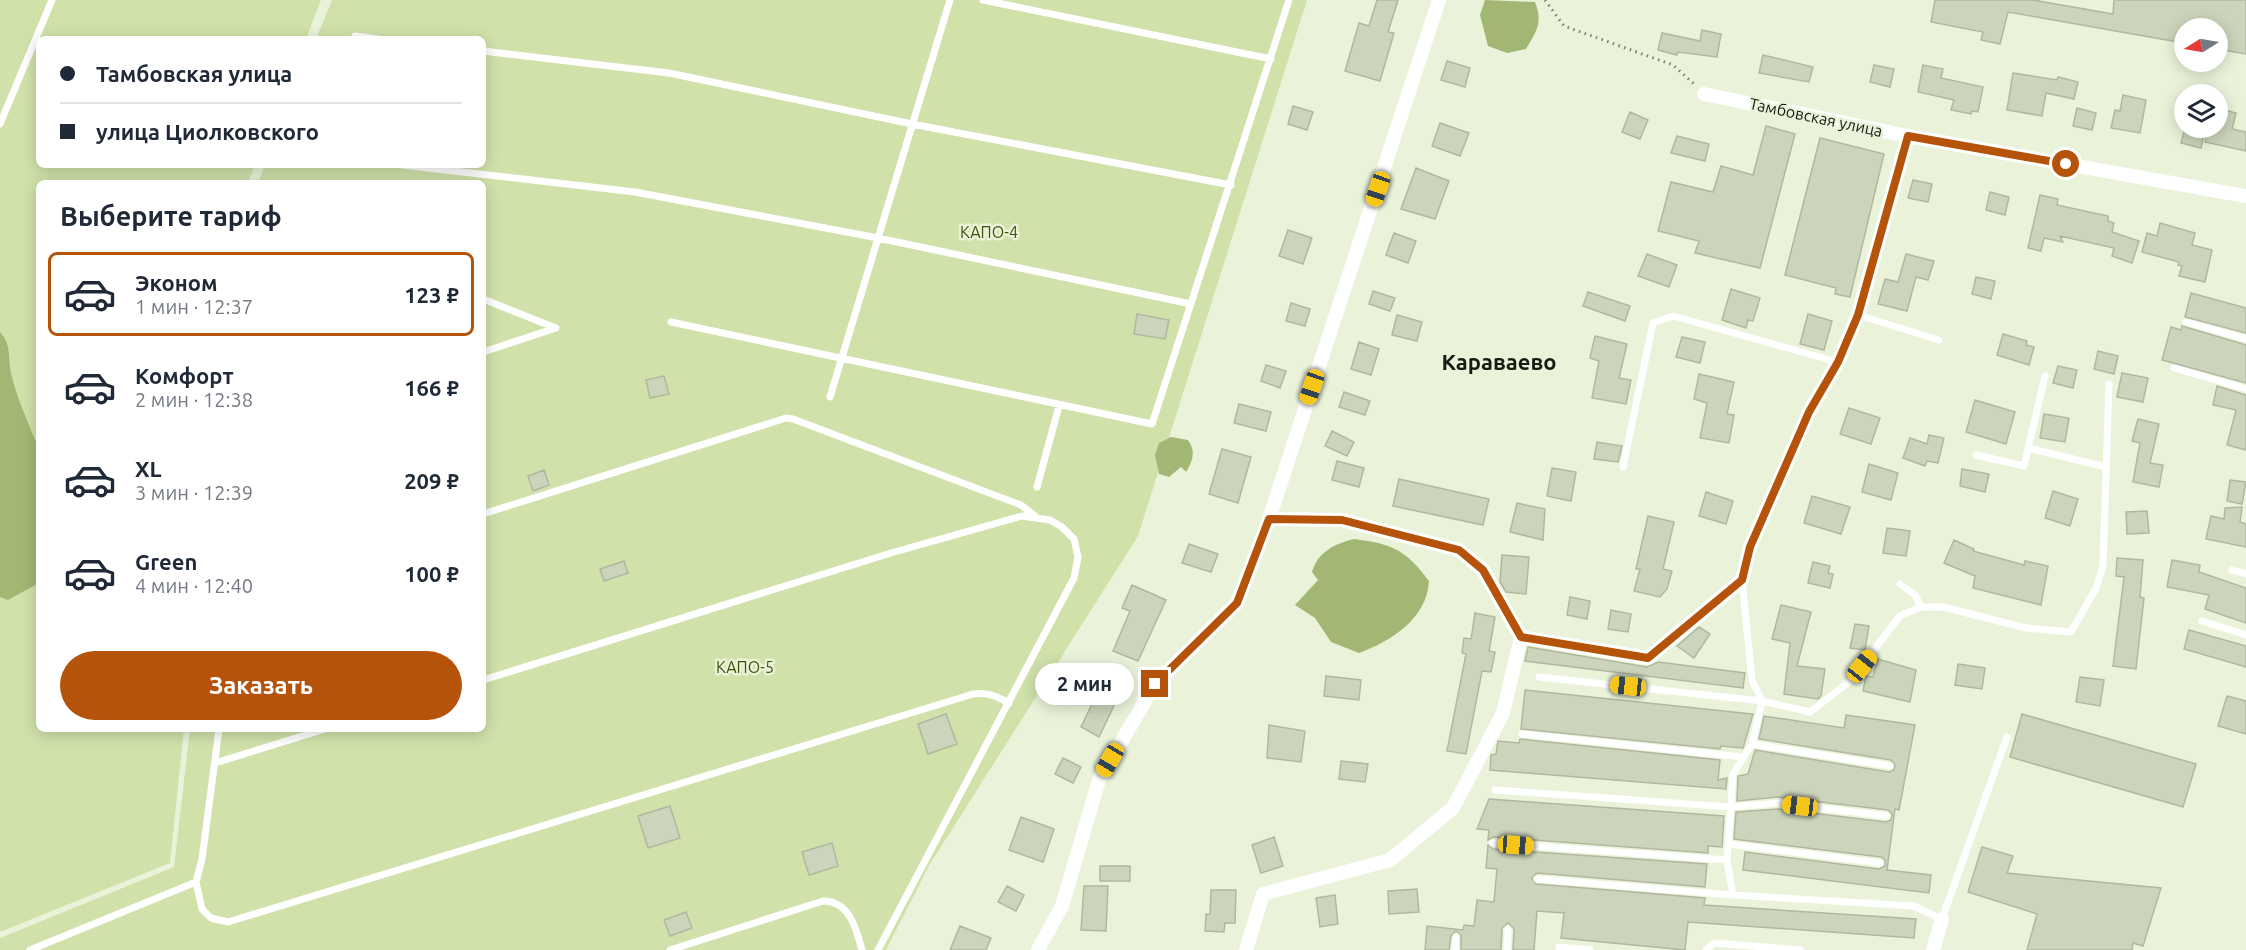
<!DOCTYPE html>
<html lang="ru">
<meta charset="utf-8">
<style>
body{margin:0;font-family:Ubuntu,sans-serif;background:#f6f6f7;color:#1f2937;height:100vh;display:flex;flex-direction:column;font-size:22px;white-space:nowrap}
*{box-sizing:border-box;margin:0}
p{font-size:20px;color:#747a83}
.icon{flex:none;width:33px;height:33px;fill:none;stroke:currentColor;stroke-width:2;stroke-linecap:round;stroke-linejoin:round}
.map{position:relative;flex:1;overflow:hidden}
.details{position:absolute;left:36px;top:180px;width:450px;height:552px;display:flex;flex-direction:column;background:#fff;border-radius:9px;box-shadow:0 3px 15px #0003}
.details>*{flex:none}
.guide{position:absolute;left:36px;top:36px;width:450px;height:132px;border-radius:9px;box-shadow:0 3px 15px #0003;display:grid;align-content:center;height:132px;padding:0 24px;background:#fff}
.needle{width:39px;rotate:259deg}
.fabs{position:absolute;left:2174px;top:18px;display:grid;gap:12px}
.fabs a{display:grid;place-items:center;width:54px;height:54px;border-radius:50%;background:#fff;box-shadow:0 3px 15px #0003;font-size:30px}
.end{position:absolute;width:27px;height:27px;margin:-14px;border:8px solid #b45309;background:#fff;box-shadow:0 0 0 3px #fff}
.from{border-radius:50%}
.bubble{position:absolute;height:42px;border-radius:21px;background:#fff;box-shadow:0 3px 15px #0003;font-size:20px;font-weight:700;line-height:42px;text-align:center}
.car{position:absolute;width:18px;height:36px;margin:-18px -9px;border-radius:8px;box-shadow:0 0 4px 2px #0007;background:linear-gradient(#f5c518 24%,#345 0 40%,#f5c518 0 76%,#345 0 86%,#f5c518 0)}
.guide b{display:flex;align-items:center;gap:21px;height:57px;font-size:22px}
.guide b+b{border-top:2px solid #e0e1e3}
.guide i{width:15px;height:15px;background:#1f2937}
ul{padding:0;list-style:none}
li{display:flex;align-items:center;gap:18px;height:84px;margin:0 12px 9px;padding:0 12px;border:3px solid transparent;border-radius:9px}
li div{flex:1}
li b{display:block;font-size:22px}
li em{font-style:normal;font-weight:700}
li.on{border-color:#b45309}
li>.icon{width:54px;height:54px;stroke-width:1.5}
h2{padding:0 24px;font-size:27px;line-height:72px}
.cta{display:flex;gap:12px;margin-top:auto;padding:12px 24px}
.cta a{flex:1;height:69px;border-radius:36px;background:#b45309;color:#fff;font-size:24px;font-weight:700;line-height:69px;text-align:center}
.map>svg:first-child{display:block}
.green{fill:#d0e2aa}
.water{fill:#a3b774}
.building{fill:#ccd4bb;stroke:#b0b8a0;stroke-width:1.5}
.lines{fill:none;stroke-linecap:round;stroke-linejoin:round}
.path{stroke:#7a7f6f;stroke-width:3;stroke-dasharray:1.5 4.5;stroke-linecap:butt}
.service{stroke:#fff;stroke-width:7}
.minor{stroke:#fff;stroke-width:14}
.route{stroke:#b45309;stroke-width:8}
.labels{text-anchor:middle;stroke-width:5;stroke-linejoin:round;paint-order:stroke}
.street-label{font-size:16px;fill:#181b12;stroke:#eaf3da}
.park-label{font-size:16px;fill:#425203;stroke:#eaf3da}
.district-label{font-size:22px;font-weight:bold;fill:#181b12;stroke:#eaf3da}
</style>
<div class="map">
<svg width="2246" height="950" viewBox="0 0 2246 950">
<rect width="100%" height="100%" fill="#eaf3da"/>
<path class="green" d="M0,0H321L306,39H39V165H255L248,183H39V729H184L170,863L0,932Z
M332,0H1307L1138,536L930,864L886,950H0V938L174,867L190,729H483V183H258L265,165H483V39H316Z"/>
<path class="water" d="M1485,0L1535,2C1543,23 1537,30 1526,49L1507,53L1488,46L1480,15Z
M0,332C13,346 7,360 12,377C17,398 27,419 35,440L39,442V583L8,600L0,597Z
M1171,437L1188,440C1196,451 1193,461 1186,472L1181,467L1169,477L1159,474L1155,455L1159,443Z
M1354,539C1393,544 1406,550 1429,581C1427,619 1391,641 1359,653L1331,642L1315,618L1295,605L1318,580L1312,572C1318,552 1334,544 1354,539Z"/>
<path class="building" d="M1377,0H1398L1388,32L1394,33L1380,81L1345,71L1359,23L1369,26Z
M1935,0H2033L2113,14L2114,0H2246V54L2217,49V28H2184V43L2008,12L2000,44L1981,40L1983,32L1931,22Z
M1702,30L1721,34L1717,57L1678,52L1677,55L1658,50L1662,33L1700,41Z
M1763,55L1813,67L1809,82L1759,73Z
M1447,61L1470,68L1465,87L1441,80Z
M1874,65L1894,69L1890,87L1870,82Z
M1923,65L1943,69L1941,78L1983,87L1978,112L1972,111L1971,114L1951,110L1954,100L1918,92Z
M2013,73L2057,80L2058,77L2078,82L2074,99L2046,93L2042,116L2007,110Z
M2123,95L2146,100L2140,133L2111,128L2115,110L2120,111Z
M1293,106L1313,112L1307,130L1288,124Z
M2077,108L2096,113L2092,130L2073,126Z
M2217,108L2236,113L2232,129L2246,132V151L2205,142L2208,128H2217Z
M1630,112L1648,120L1640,139L1622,132Z
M1440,123L1469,133L1460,156L1432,146Z
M1766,126L1795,134L1760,268L1695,253L1699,241L1658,231L1671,182L1713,192L1721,166L1753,175Z
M2185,128L2205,130L2201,148L2181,143Z
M1677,136L1709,144L1705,161L1671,153Z
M1820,138L1884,154L1850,297L1835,294L1836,288L1785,275Z
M1416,168L1449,181L1435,219L1401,209Z
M1913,180L1932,184L1928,202L1908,198Z
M1990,192L2009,197L2005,215L1986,210Z
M2040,195L2058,199L2057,205L2108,216V221L2114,223L2112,232L2139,241L2132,263L2112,256L2114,248L2060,236L2063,242L2044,238L2041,251L2028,248Z
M2160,223L2195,233L2192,245L2212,250L2205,282L2179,276L2182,266L2178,265L2179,262L2142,252L2147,233L2157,236Z
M1288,230L1312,238L1303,264L1279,256Z
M1394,233L1416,241L1408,263L1386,255Z
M1647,254L1677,265L1669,287L1638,276Z
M1906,254L1934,261L1928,280L1916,277L1907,311L1878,304L1885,279L1898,282Z
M1976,277L1995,281L1991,299L1972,294Z
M1731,289L1760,298L1753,321L1748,320L1746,328L1722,320Z
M1373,291L1395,298L1390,311L1369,304Z
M1588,292L1630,306L1625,321L1583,306Z
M2191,293L2246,308V333L2185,317Z
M1291,303L1310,309L1305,326L1286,321Z
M1137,314L1169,320L1165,339L1134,334Z
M1808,314L1832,321L1824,350L1800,344Z
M1397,315L1422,322L1417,341L1392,335Z
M2182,326L2246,345V383L2162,360L2171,327L2181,330Z
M2003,334L2027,341L2026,345L2034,347L2029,365L1997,355Z
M1595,336L1627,344L1619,378L1631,380L1626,404L1592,398L1599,361L1590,358Z
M1682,337L1705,342L1700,363L1676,357Z
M1359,342L1379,349L1371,375L1351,369Z
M2098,351L2118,356L2114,374L2094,369Z
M1266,365L1286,371L1280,388L1261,381Z
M2058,366L2077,370L2073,388L2053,383Z
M2122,373L2148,378L2143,402L2117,397Z
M1699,374L1734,382L1727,414L1734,415L1729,443L1700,438L1707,403L1694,399Z
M664,376L669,394L650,398L646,380Z
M2217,386L2246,395V450L2227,445L2236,410L2213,405Z
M1344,392L1370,401L1365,415L1339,407Z
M1975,400L2015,412L2006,444L1966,432Z
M1239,404L1271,412L1266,431L1234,423Z
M1849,408L1880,418L1871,444L1840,434Z
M2044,414L2069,418L2065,442L2040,438Z
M2138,419L2159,424L2150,463L2163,465L2159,487L2133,482L2140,443L2132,441Z
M1332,431L1354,442L1347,456L1325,446Z
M1929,435L1944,438L1938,463L1927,461L1925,466L1903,458L1910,438L1927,444Z
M1597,442L1622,446L1618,462L1594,459Z
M1222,449L1251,457L1238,503L1209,494Z
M1337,461L1364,468L1359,487L1332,480Z
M1869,464L1898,473L1891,500L1862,492Z
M1552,468L1576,472L1571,501L1547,496Z
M1962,469L1989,474L1985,492L1960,486Z
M544,470L549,485L533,491L528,476Z
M1399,479L1489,499L1483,525L1393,506Z
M2230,480L2246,482L2242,504L2227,501Z
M2053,491L2078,499L2070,526L2045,518Z
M1706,492L1733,501L1726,524L1699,516Z
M1812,496L1850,507L1841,534L1804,523Z
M1517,503L1545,509L1543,540L1510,532Z
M2242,507L2240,522L2246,524V547L2206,539L2211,516L2224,519L2225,508Z
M2147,511L2149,533L2127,534L2126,512Z
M1648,516L1674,522L1663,569L1672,571L1667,589L1660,597L1634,591L1640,569H1636Z
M1887,528L1910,531L1906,556L1883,553Z
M1954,540L1974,549L1973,551L2024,565L2025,561L2048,566L2041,605L1973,588L1975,576L1944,563Z
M1189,544L1218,554L1211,572L1182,563Z
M1502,555L1529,557L1526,594L1506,592L1500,582Z
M2117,558L2143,560L2140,597L2144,598L2136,669L2113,666L2124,577L2116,576Z
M2172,560L2200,565L2199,572L2246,588V623L2205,609L2209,595L2167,587Z
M624,561L628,573L604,581L600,569Z
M1813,562L1830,566L1828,573L1833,574L1830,588L1808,583Z
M1132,585L1166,600L1138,661L1113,651L1130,611L1122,608Z
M1570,597L1590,601L1587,619L1567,615Z
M1781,605L1811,612L1797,666L1825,669L1821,696L1818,699L1784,694L1790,643L1772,639Z
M1611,610L1631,614L1628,632L1608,629Z
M1475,613L1495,617L1489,651L1495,652L1491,672L1482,671L1466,754L1447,751L1466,654L1462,653L1464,638L1471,639Z
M1855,624L1869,626L1865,650L1850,648Z
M1699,627L1710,634L1694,658L1677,646Z
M2189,630L2246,646V667L2184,649Z
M1528,647L1647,667L1658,662L1745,673L1743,688L1525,661Z
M1878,659L1916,670L1910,702L1863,691L1866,676L1873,677Z
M1958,664L1985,668L1982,689L1955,685Z
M1106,675L1125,683L1099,737L1081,727Z
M1326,676L1361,680L1359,700L1324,696Z
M2080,677L2104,680L2100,706L2076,702Z
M1525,690L1752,714H1753L1743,748L1721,746L1720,749L1521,729Z
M2227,696L2246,701V734L2218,726Z
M946,714L957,744L928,754L918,724Z
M2022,714L2196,764L2183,807L2010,757Z
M1846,715L1915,725L1899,810L1895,809L1887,870L1931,875L1929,893L1743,870L1745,852L1879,869L1885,866V860L1881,857L1734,839L1736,812L1778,809L1886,822L1891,820L1892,814L1888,810L1778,797L1737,801L1738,776L1748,774L1755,750L1889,772L1894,770L1895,765L1891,760L1759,739L1764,716L1844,728Z
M1269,725L1305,731L1301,762L1267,758Z
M1520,739L1720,760L1718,780L1727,778L1726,789L1490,770L1491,755L1496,754L1498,741L1519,743Z
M1063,758L1081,767L1073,783L1055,774Z
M1341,761L1368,764L1365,782L1339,779Z
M1489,799L1724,816L1722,847L1708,846V853L1493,837L1488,840L1489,830L1477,829Z
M670,806L680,838L648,848L638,816Z
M1021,817L1054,829L1043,862L1009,850Z
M1274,837L1283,866L1261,873L1252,845Z
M832,843L838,866L809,875L802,852Z
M1488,845L1493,849L1707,864L1705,887L1537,873L1532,878L1536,884L1705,898L1704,905L1916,919L1914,938L1688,922L1685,950L1561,938L1564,913L1537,911L1534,950H1513L1514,929L1508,923L1502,928L1501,950H1461V935L1456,931L1451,936L1449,950H1425L1427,926L1463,930L1464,925L1474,926L1477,900L1494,902L1497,869L1486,868Z
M1982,847L2013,856L2007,873L2161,888L2143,946L2133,943L2132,950H2027L2037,914L1968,892Z
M1100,866H1130V881H1100Z
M1007,886L1024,895L1016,911L998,902Z
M1084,886H1108L1106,931L1081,930Z
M1417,889L1419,912L1389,914L1388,891Z
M1211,890H1236L1235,923H1225L1224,932L1205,931L1206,914H1210Z
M1335,895L1338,924L1320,927L1316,898Z
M686,912L692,928L670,936L664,920Z
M960,926L991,938L986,950H950Z"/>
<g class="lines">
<path class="path" d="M1545,0L1564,26L1673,65L1694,84"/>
<path class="service" d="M983,0L1271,59
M355,36L378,39
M483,51L669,73L912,124L1231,185
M0,124L52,0
M402,165L635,192L878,238L1191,304
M483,299L556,328L483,352
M1858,315L1939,340
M671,322L1152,424L1289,0
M2186,322L2246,339
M2174,368L2246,389
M830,397L950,0
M2028,448L2106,467
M1976,455L2024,466L2045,376
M1623,467L1653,323L1673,316L1838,362
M1037,487L1059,406
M483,514L786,418L793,419L1021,505L1035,516
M2232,570L2246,574
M1742,581L1752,680L1762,701L1810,712L1849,682L1900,616L1921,607H1943L2026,628L2071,632L2096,588L2103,566L2109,384
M1900,584L1915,595L1921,607
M2202,621L2246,635
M1539,677L1762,701L1752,744L1733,774L1727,860L1733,895L1914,906L1942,919L2007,737
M483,680L891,553L1022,516L1050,520L1062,527L1074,539L1078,557L1074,578L878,950
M219,729L202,859L196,882L202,909L211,918L228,922L973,694C988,692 996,696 1009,703
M1522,734L1743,757
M1752,744L1890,766
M215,763L325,729
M1495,790L1730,807L1778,803L1887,816
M1493,843L1727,860
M1728,844L1880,863
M1537,879L1733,895
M30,950L196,882
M670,950L823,901C849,901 856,927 862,950
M1455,950L1456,937
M1507,950L1508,929
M1559,950V947L1590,950
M1706,950L1714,943L1800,950"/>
<path class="minor" d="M1704,94L1908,136L2246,196
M1269,519L1342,520L1459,550L1483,570L1521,637
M1038,950L1062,906L1099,780L1155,684L1237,603L1269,519L1439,0
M1246,950L1263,894L1390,860L1453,808L1503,713L1521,637L1648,658L1742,580L1750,547L1809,412L1838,362L1858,315L1908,136
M1933,950L1942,919"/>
</g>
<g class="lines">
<path class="route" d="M1155,684L1237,603L1269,519L1342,520L1459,550L1483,570L1521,637L1648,658L1742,580L1750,547L1809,412L1838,362L1858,315L1908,136L2066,164"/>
</g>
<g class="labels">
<g class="street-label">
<text transform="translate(1816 117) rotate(12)" y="6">Тамбовская улица</text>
</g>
<g class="park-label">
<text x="989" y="238">КАПО-4</text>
<text x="745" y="673">КАПО-5</text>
</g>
<g class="district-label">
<text x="1499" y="370">Караваево</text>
</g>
</g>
</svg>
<div class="fabs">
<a><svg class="needle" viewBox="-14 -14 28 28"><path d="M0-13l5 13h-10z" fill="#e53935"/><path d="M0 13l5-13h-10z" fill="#747a83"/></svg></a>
<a><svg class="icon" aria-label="layers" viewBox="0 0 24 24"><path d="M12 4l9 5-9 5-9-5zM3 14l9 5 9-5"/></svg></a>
</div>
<i class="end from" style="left:2066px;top:164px"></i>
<i class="end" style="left:1155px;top:684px"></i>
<div class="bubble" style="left:1035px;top:663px;width:99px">2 мин</div>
<i class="car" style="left:1378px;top:189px;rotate:199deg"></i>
<i class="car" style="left:1312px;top:387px;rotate:199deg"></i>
<i class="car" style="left:1862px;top:666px;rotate:39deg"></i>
<i class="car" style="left:1628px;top:686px;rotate:276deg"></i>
<i class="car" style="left:1110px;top:760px;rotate:210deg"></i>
<i class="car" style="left:1800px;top:806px;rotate:277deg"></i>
<i class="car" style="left:1516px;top:845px;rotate:94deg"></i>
<div class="guide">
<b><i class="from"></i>Тамбовская улица</b>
<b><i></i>улица Циолковского</b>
</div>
<section class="details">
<h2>Выберите тариф</h2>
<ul>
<li class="on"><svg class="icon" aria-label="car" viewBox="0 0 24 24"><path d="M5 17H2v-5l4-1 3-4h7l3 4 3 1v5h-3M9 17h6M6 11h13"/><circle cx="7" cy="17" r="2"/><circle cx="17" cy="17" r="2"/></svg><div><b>Эконом</b><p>1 мин · 12:37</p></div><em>123 ₽</em></li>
<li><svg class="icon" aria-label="car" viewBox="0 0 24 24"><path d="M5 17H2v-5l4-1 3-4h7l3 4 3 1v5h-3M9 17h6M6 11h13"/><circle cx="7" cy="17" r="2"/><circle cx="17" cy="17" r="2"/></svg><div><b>Комфорт</b><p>2 мин · 12:38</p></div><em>166 ₽</em></li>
<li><svg class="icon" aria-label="car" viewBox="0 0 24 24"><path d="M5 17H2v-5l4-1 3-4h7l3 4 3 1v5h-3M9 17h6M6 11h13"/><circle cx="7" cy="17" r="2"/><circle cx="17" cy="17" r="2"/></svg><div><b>XL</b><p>3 мин · 12:39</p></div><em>209 ₽</em></li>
<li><svg class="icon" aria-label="car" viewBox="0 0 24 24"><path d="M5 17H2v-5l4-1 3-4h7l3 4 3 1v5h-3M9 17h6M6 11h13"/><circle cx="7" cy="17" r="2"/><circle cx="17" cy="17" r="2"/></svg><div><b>Green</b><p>4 мин · 12:40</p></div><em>100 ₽</em></li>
</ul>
<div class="cta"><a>Заказать</a></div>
</section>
</div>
